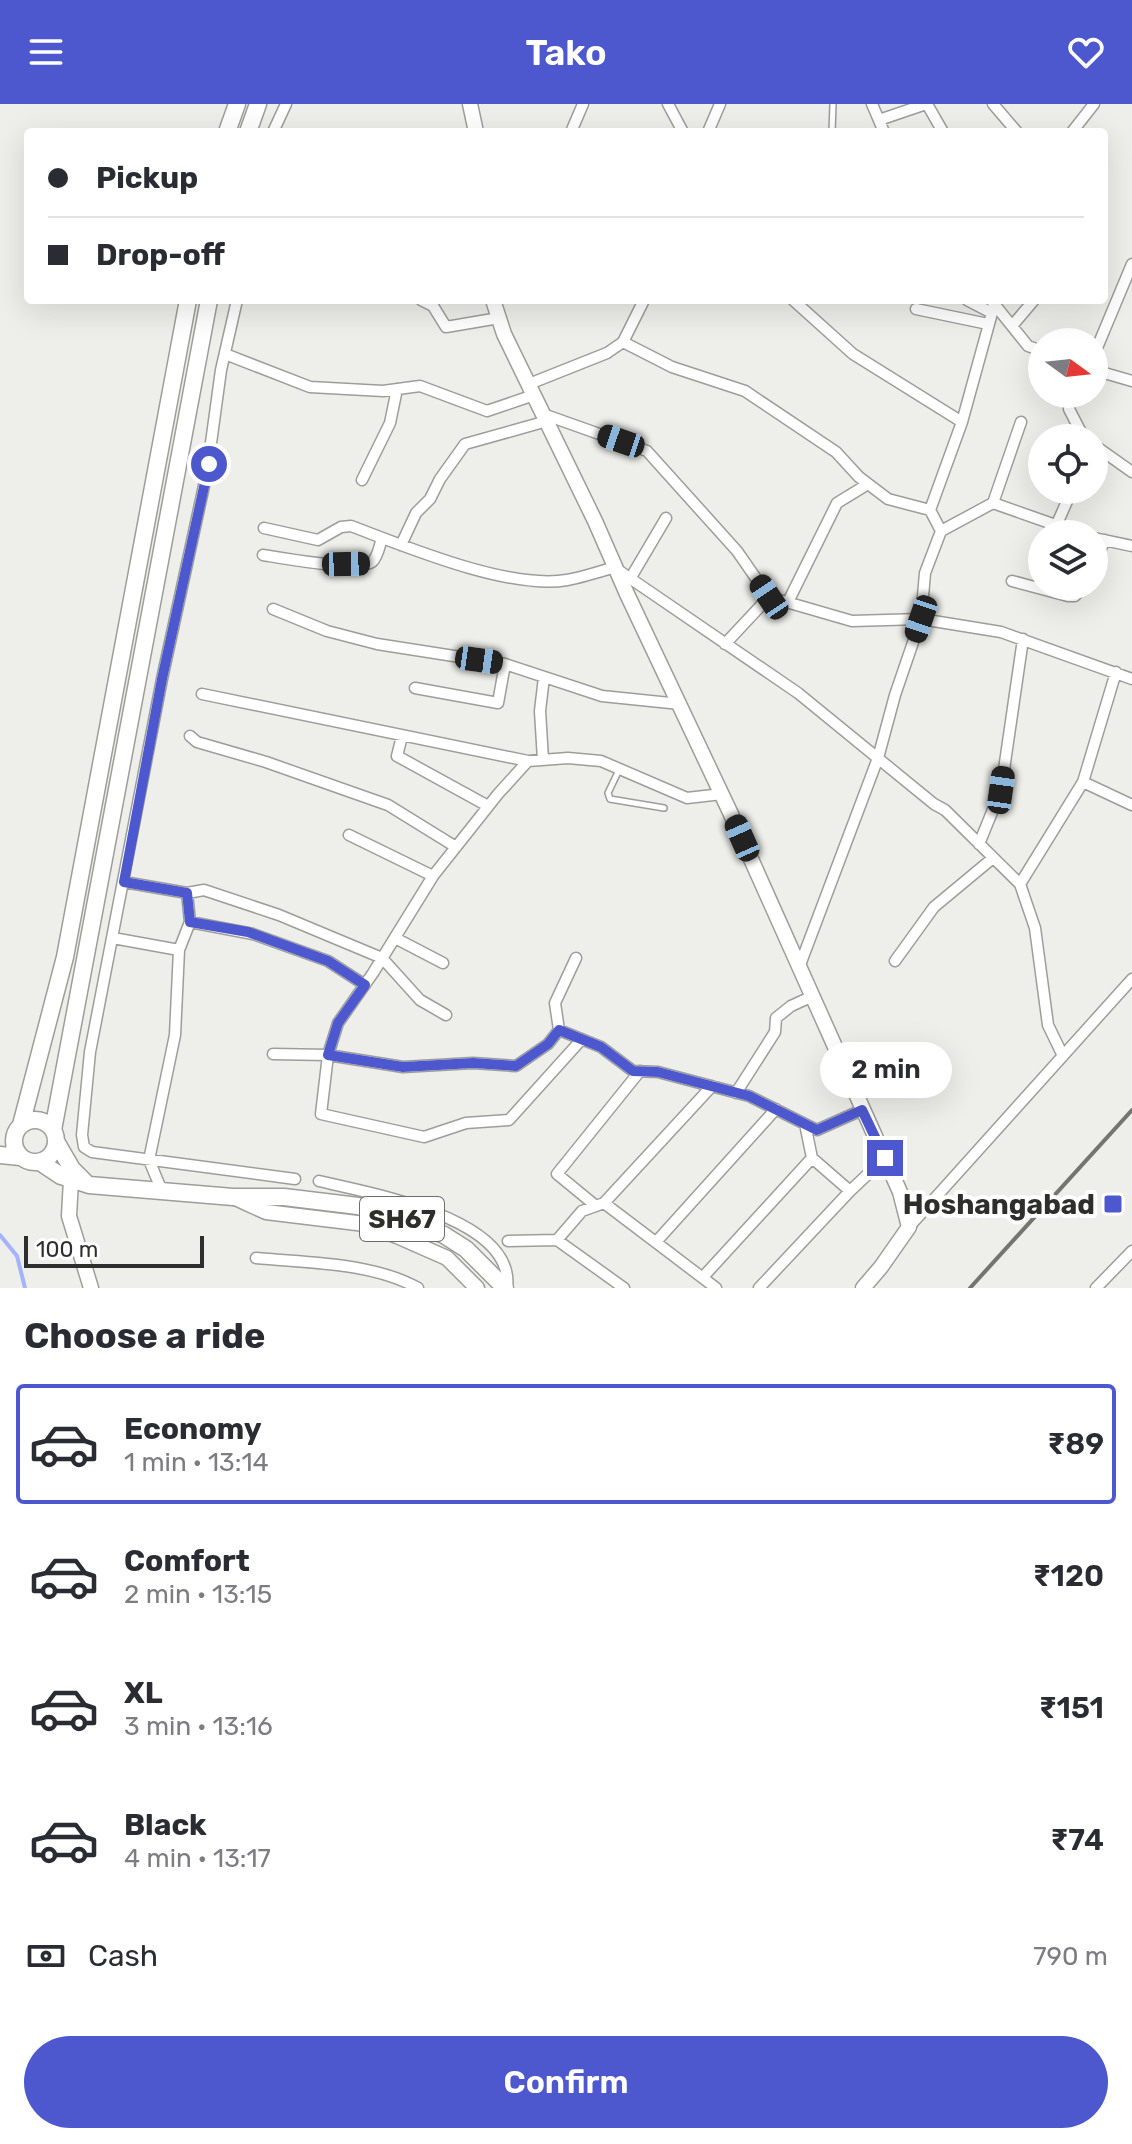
<!DOCTYPE html>
<meta charset="utf-8">
<style>
body{margin:0;font-family:Rubik,sans-serif;background:#f2f2f3;color:#2b2b33;height:100vh;display:flex;flex-direction:column;font-size:30px;white-space:nowrap}
*{box-sizing:border-box;margin:0}
p{font-size:26px;color:#7c7c81}
.icon{flex:none;width:44px;height:44px;fill:none;stroke:currentColor;stroke-width:2;stroke-linecap:round;stroke-linejoin:round}
.map{position:relative;height:1184px;overflow:hidden}
.details{display:flex;flex-direction:column;background:#fff;flex:1}
.details>*{flex:none}
.hud{position:absolute;left:24px;top:24px;width:1084px;height:176px;border-radius:8px;box-shadow:0 8px 32px #0002;display:grid;align-content:center;height:176px;padding:0 24px;background:#fff}
.needle{width:52px;rotate:105deg}
.controls{position:absolute;left:1028px;top:224px;display:grid;gap:16px}
.controls a{display:grid;place-items:center;width:80px;height:80px;border-radius:50%;background:#fff;box-shadow:0 8px 32px #0002;font-size:40px}
.scale{position:absolute;left:24px;bottom:20px;width:180px;box-sizing:border-box;padding-left:8px;border:4px solid #2e2e2c;border-top:0;font-size:22px;line-height:28px;white-space:nowrap;color:#2e2e2c;-webkit-text-stroke:6px #fff;paint-order:stroke}
.end{position:absolute;width:36px;height:36px;margin:-18px;border:10px solid #4e58ce;background:#fff;box-shadow:0 0 0 4px #fff}
.from{border-radius:50%}
.bubble{position:absolute;height:56px;border-radius:28px;background:#fff;box-shadow:0 8px 32px #0002;font-size:26px;font-weight:600;line-height:56px;text-align:center}
.car{position:absolute;width:24px;height:48px;margin:-24px -12px;border-radius:10px;box-shadow:0 0 6px 2px #0007;background:linear-gradient(#222 24%,#8ab4d8 0 40%,#222 0 76%,#8ab4d8 0 86%,#222 0)}
.hud b{display:flex;align-items:center;gap:28px;height:76px;font-size:30px}
.hud b+b{border-top:2px solid #e1e1e2}
.hud i{width:20px;height:20px;background:#2b2b33}
ul{padding:0;list-style:none}
li{display:flex;align-items:center;gap:24px;height:120px;margin:0 16px 12px;padding:0 8px;border:4px solid transparent;border-radius:8px}
li div{flex:1}
li b{display:block;font-size:30px}
li em{font-style:normal;font-weight:600}
li.current{border-color:#4e58ce}
li>.icon{width:72px;height:72px;stroke-width:1.5}
h2{padding:0 24px;font-size:36px;line-height:96px}
.pay{display:flex;align-items:center;gap:20px;height:88px;padding:0 24px;font-size:30px}
.pay p{margin-inline-start:auto}
.primary-button{display:flex;gap:16px;margin-top:auto;padding:16px 24px}
.primary-button a{flex:1;height:92px;border-radius:48px;background:#4e58ce;color:#fff;font-size:32px;font-weight:600;line-height:92px;text-align:center}
header{display:flex;justify-content:space-between;align-items:center;height:104px;padding:0 24px;background:#4e58ce;color:#fff;font-size:36px;font-weight:600}
.map>svg:first-child{display:block}
.lines{fill:none;stroke-linecap:round;stroke-linejoin:round}
.stream{stroke:#a3b3fd;stroke-width:4}
.service-casing{stroke:#9d9e99;stroke-width:8}
.minor-casing{stroke:#9d9e99;stroke-width:13}
.tertiary-casing{stroke:#9d9e99;stroke-width:17}
.secondary-casing{stroke:#9d9e99;stroke-width:17}
.primary-casing{stroke:#9d9e99;stroke-width:19}
.service{stroke:#fff;stroke-width:5}
.minor{stroke:#fff;stroke-width:10}
.tertiary{stroke:#fff;stroke-width:14}
.secondary{stroke:#fff;stroke-width:14}
.primary{stroke:#fff;stroke-width:16}
.rail{stroke:#747471;stroke-width:4}
.route{stroke:#4e58ce;stroke-width:10}
.poi-dot{fill:#4e58ce;stroke:#fff;stroke-width:3}
.labels{text-anchor:middle;stroke-width:8;stroke-linejoin:round;paint-order:stroke}
.shield{fill:#fff;stroke:#6d6d6b;stroke-width:2}
.shield-label{font-size:26px;font-weight:bold;fill:#2e2e2c}
.poi-label{font-size:28px;font-weight:bold;fill:#2e2e2c;stroke:#fff;text-anchor:end}
</style>
<header><svg class="icon" aria-label="menu" viewBox="0 0 24 24"><path d="M4 6h16M4 12h16M4 18h16"/></svg>Tako<svg class="icon" aria-label="heart" viewBox="0 0 24 24"><path d="M12 20l-8-8c-3-5 5-10 8-4 3-6 11-1 8 4z"/></svg></header>
<div class="map">
<svg width="1132" height="1184" viewBox="0 0 1132 1184">
<rect width="100%" height="100%" fill="#eeefea"/>
<g class="lines">
<path class="stream" d="M0,1131L17,1152L25,1184"/>
<defs>
<path id="service" d="M832,28L833,0
M619,666L608,689L610,695L664,704"/>
<path id="minor" d="M668,0L683,28
M872,0L884,28
M927,0L943,28
M993,0L1017,28
M879,16L926,0
M273,28L286,0
M571,28L583,0
M708,28L720,0
M1072,28L1094,0
M237,196L221,266L207,368L162,575L90,948L82,1031L84,1043L92,1048L295,1075
M421,196L433,202L446,223L499,214
M793,196L853,250L962,318
M967,196L992,209L995,203
M991,196L1028,242L1042,247
M916,205L988,220
M1012,222L1034,196
M623,238L672,263L745,287L836,348L859,373L888,395L930,406
M225,250L310,283L383,287L420,282L487,307L534,291
M1094,251L1132,160
M1094,266L1132,277
M529,280L607,249L623,238L644,196
M1071,290L1069,305L1084,334
M543,310L647,347L737,447L769,493L852,517L921,515L1001,528L1132,575
M1094,341L1132,368
M362,376L390,319L397,285
M993,399L1021,318
M1056,422L1072,386
M264,424L318,436L341,423L351,422C407,443 509,486 567,476C583,473 599,468 615,463
M941,427L993,399L1081,430
M1094,434L1132,442
M401,441L416,409L430,395L440,375L465,340L547,317
M263,451C282,454 358,468 372,458C378,453 380,440 382,434
M1094,459L1105,436
M618,466L798,589L934,700L945,706L1020,780L1035,824L1048,921L1063,952
M630,475L666,414
M1012,477L1068,492H1075L1083,482
M788,498L837,399L868,380
M273,505L327,527L377,540L505,560L602,592L680,600
M725,540L769,493
M415,584L498,599L505,560
M202,590L528,657L568,654L601,657L687,694L722,690
M190,632L197,638L266,658L388,701L456,743
M402,632L397,652L488,702
M543,656L540,607L544,573
M528,657L498,690L433,772L373,869L338,919L328,951L321,1010L424,1033L466,1019L509,1016L582,935
M1083,678L1132,701
M349,731L433,772
M979,740L1001,686L1023,535
M124,778L187,789L204,786L279,811L382,854L420,896L446,911
M1020,780L1083,678L1116,568
M187,789L190,818L253,830L328,857L365,881
M113,834L179,846
M395,834L443,859
M895,857L934,803L993,754
M800,861L878,654L895,591L921,515L925,469L941,427L930,406L962,318L992,209
M559,926L555,899L576,854
M273,950L328,951L403,963L473,959L516,962L548,940L559,926L601,943L633,967L658,968L749,992L817,1026L862,1006
M736,989L775,928L776,914L791,902L813,892
M812,1054L850,1087
M319,1077C367,1089 516,1113 507,1184
M162,1087L149,1056L175,931L179,846L190,818
M604,1099L716,1184
M596,1102L557,1070L640,967
M909,1123L1132,875
M557,1136L582,1107L604,1099L712,982
M508,1137L557,1136L624,1184
M656,1138L776,1005
M256,1154C308,1159 371,1158 418,1184
M703,1173L812,1054L805,1020
M759,1184L850,1087L885,1054
M1096,1184L1132,1147"/>
<path id="tertiary" d="M71,1076L69,1112L91,1184"/>
<path id="secondary" d="M470,0L476,28
M493,196L504,230L595,417L627,490L730,708L900,1088L909,1123L881,1163L863,1184
M233,1093L266,1108L365,1120L397,1132L447,1154L477,1184"/>
<path id="primary" d="M227,28L237,0
M248,28L258,0
M14 1037a21 21 0 1 1 42 0a21 21 0 1 1-42 0Z
M21,1021L65,853L188,196
M53,1026L209,196
M57,1039L72,1065L85,1078
M0,1051L20,1053
M40,1058L61,1072L89,1081L233,1093H284L358,1102L410,1117L444,1131L466,1145L505,1184"/>
</defs>
<use href="#service" class="service-casing"/>
<use href="#minor" class="minor-casing"/>
<use href="#tertiary" class="tertiary-casing"/>
<use href="#secondary" class="secondary-casing"/>
<use href="#primary" class="primary-casing"/>
<use href="#service" class="service"/>
<use href="#minor" class="minor"/>
<use href="#tertiary" class="tertiary"/>
<use href="#secondary" class="secondary"/>
<use href="#primary" class="primary"/>
<path class="rail" d="M970,1184L1132,1006"/>
</g>
<g class="lines">
<path class="route" d="M209,360L162,575L124,778L187,789L190,818L248,828L328,857L365,881L338,919L328,951L403,963L473,959L516,962L548,940L559,926L601,943L633,967L658,968L749,992L817,1026L862,1006L885,1054"/>
</g>
<rect class="poi-dot" x="1103" y="1090" width="20" height="20" rx="4"/>
<g class="labels">
<rect class="shield" x="360" y="1093" width="84" height="44" rx="6"/>
<g class="shield-label">
<text x="402" y="1124">SH67</text>
</g>
<g class="poi-label">
<text x="1095" y="1110">Hoshangabad</text>
</g>
</g>
</svg>
<div class="controls">
<a><svg class="needle" viewBox="-14 -14 28 28"><path d="M0-13l5 13h-10z" fill="#e53935"/><path d="M0 13l5-13h-10z" fill="#7c7c81"/></svg></a>
<a><svg class="icon" aria-label="locate" viewBox="0 0 24 24"><circle cx="12" cy="12" r="6"/><path d="M12 2v4M12 18v4M2 12h4M18 12h4"/></svg></a>
<a><svg class="icon" aria-label="layers" viewBox="0 0 24 24"><path d="M12 4l9 5-9 5-9-5zM3 14l9 5 9-5"/></svg></a>
</div>
<div class="scale">100 m</div>
<i class="end from" style="left:209px;top:360px"></i>
<i class="end" style="left:885px;top:1054px"></i>
<div class="bubble" style="left:820px;top:938px;width:132px">2 min</div>
<i class="car" style="left:621px;top:337px;rotate:289deg"></i>
<i class="car" style="left:346px;top:460px;rotate:89deg"></i>
<i class="car" style="left:769px;top:493px;rotate:326deg"></i>
<i class="car" style="left:921px;top:515px;rotate:199deg"></i>
<i class="car" style="left:479px;top:556px;rotate:98deg"></i>
<i class="car" style="left:1001px;top:686px;rotate:8deg"></i>
<i class="car" style="left:742px;top:734px;rotate:336deg"></i>
<div class="hud">
<b><i class="from"></i>Pickup</b>
<b><i></i>Drop-off</b>
</div>
</div>
<section class="details">
<h2>Choose a ride</h2>
<ul>
<li class="current"><svg class="icon" aria-label="car" viewBox="0 0 24 24"><path d="M5 17H2v-5l4-1 3-4h7l3 4 3 1v5h-3M9 17h6M6 11h13"/><circle cx="7" cy="17" r="2"/><circle cx="17" cy="17" r="2"/></svg><div><b>Economy</b><p>1 min · 13:14</p></div><em>₹89</em></li>
<li><svg class="icon" aria-label="car" viewBox="0 0 24 24"><path d="M5 17H2v-5l4-1 3-4h7l3 4 3 1v5h-3M9 17h6M6 11h13"/><circle cx="7" cy="17" r="2"/><circle cx="17" cy="17" r="2"/></svg><div><b>Comfort</b><p>2 min · 13:15</p></div><em>₹120</em></li>
<li><svg class="icon" aria-label="car" viewBox="0 0 24 24"><path d="M5 17H2v-5l4-1 3-4h7l3 4 3 1v5h-3M9 17h6M6 11h13"/><circle cx="7" cy="17" r="2"/><circle cx="17" cy="17" r="2"/></svg><div><b>XL</b><p>3 min · 13:16</p></div><em>₹151</em></li>
<li><svg class="icon" aria-label="car" viewBox="0 0 24 24"><path d="M5 17H2v-5l4-1 3-4h7l3 4 3 1v5h-3M9 17h6M6 11h13"/><circle cx="7" cy="17" r="2"/><circle cx="17" cy="17" r="2"/></svg><div><b>Black</b><p>4 min · 13:17</p></div><em>₹74</em></li>
</ul>
<div class="pay"><svg class="icon" aria-label="cash" viewBox="0 0 24 24"><path d="M3 7h18v10H3z"/><circle cx="12" cy="12" r="2"/></svg>Cash<p>790 m</p></div>
<div class="primary-button"><a>Confirm</a></div>
</section>
